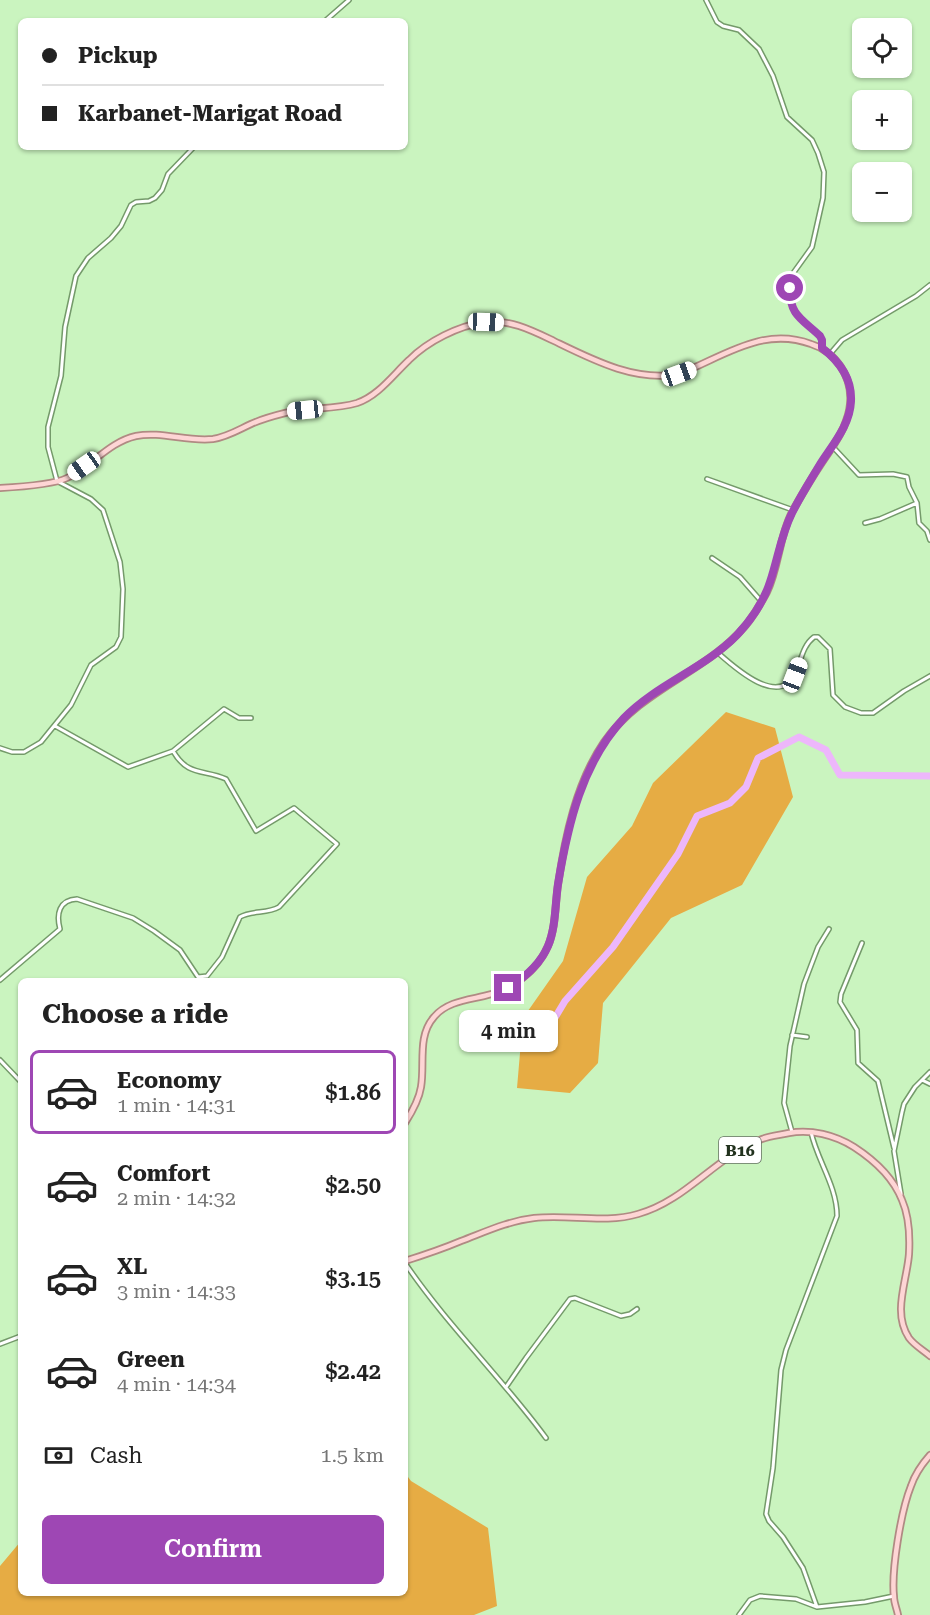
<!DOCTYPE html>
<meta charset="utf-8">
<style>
body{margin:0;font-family:"Roboto Serif",serif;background:#f6f6f6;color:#222;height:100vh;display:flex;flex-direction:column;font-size:22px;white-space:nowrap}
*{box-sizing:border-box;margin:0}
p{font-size:20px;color:#767676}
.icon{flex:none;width:33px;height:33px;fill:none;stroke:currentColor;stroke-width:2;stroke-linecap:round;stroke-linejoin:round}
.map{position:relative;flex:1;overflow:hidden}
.drawer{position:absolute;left:18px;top:978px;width:390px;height:618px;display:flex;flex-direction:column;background:#fff;border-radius:9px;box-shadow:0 2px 4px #0004}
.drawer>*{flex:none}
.hud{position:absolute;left:18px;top:18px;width:390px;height:132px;border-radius:9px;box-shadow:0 2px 4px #0004;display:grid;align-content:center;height:132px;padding:0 24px;background:#fff}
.controls{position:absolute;left:852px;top:18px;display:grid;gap:12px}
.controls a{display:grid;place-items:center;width:60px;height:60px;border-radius:9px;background:#fff;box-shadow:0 2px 4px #0004;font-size:30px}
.end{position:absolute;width:27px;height:27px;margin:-14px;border:8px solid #9e47b4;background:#fff;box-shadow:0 0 0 3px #fff}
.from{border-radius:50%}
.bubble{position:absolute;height:42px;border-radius:9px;background:#fff;box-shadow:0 2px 4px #0004;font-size:20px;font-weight:600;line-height:42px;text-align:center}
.car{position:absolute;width:18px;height:36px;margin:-18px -9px;border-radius:8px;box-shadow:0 0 4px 2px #0007;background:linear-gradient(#fff 24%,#345 0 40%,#fff 0 76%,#345 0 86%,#fff 0)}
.hud b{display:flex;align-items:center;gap:21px;height:57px;font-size:22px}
.hud b+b{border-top:2px solid #e0e0e0}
.hud i{width:15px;height:15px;background:#222}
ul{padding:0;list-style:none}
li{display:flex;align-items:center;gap:18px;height:84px;margin:0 12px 9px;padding:0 12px;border:3px solid transparent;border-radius:9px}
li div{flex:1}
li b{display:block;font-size:22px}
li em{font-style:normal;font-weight:600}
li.active{border-color:#9e47b4}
li>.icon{width:54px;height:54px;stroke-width:1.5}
h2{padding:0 24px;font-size:27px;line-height:72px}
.pay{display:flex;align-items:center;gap:15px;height:66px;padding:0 24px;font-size:22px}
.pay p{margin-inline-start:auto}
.primary-button{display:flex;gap:12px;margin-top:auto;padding:12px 24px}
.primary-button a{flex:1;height:69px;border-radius:9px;background:#9e47b4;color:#fff;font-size:24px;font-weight:600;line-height:69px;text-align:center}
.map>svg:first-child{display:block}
.forest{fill:#e6ac44}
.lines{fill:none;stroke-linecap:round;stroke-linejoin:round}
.river{stroke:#edb7fb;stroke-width:7}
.street-casing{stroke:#749a6a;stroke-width:6}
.primary-casing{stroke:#b08a83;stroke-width:8}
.street{stroke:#fff;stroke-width:3}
.primary{stroke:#fed5d5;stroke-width:4.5}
.route{stroke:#9e47b4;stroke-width:8}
.labels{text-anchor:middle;stroke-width:4.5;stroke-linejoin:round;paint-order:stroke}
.shield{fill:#fff;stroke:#647062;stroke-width:1.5}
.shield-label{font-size:16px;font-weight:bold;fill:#22321e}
</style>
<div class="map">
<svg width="930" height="1615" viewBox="0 0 930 1615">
<rect width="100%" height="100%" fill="#caf4bf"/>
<path class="forest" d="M726,712L775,728L793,797L742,885L671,918L603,1003L598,1063L570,1093L517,1088L523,1018L563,961L587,877L632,826L653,783Z
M405,1473L411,1481L488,1528L497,1606L474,1615H0V1566L21,1541V1593H405Z"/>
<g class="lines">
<path class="river" d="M538,1046L565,1001L613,947L678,854L697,816L730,803L746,787L758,758L799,737L826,750L840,775L930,776"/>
<defs>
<path id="street" d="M706,0L717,22L723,26L739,30L759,49L773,76L787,117L812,140L818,153L824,172L823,198L812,247L794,272L791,280L790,297L795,313L820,336L822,340V348
M325,21L349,0
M830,354L842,340L916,296L930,285
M833,447L859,475L893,474L907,477L909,487L917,503L919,523L927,531L930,540
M707,479L793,510
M865,523L880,519L917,503
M712,558L740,577L761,601
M717,652C733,666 778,708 795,674C801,662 802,646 814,637H818L830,649L833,695L845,707L861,713H873L904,691L930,676
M55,726L128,767L173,751L224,709L239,718H251
M0,748L12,752H24L41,742L71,705L91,665L116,647L121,637L123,589L120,562L103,510L91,499L57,481L48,447V427L61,376L65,327L76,276L88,258L111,238L121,226L131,205L136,202L149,201L155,198L162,190L168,174L194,147
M862,943L841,994L840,1002L857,1030L858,1063L878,1081L894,1148
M0,980L60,929C56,914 59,900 77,899L133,918L154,931L180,950L198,977L207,976L222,957L240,917C252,910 267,914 279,907L337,844L294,808L256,831L226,779C204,769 188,777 173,751
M792,1035L807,1037
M0,1060L21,1082
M922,1080L930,1084
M792,1132L784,1103L790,1046L804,984L818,947L829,929
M811,1132C817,1160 837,1186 837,1216L786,1350L781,1370L773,1468L766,1514L769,1521L783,1537L803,1568L817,1607
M901,1194L894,1151L902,1112L904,1104L915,1087L930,1072
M405,1263C447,1325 502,1378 546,1438
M0,1344L21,1336
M506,1387L526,1358L570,1299L575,1298L621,1316L630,1314L637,1309
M739,1615L750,1600L760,1596L796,1599L817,1607L865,1602L894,1596"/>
<path id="primary" d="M0,488C18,487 52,485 67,478C92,466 109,442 136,436C161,431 187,442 213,439C227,437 238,430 251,424C262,419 273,416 285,413C308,407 334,410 357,403C378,396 393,375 409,360C428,341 458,326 485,322C510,319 533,331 554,341C593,360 635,382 679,374C723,357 762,326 811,344C824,348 833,355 841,367C852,384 853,402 846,421C841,437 830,450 821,464C811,479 801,496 792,512C779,537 779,567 767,592C761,603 754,615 746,625C706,673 642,688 604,742C576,783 565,837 558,885C555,905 556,927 548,946C537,972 511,990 484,996C467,1000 446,1002 434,1017C417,1036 425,1064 421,1087C419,1100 412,1112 405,1123
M405,1261C424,1255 442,1249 461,1241C485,1232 508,1221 534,1218C569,1214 604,1224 638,1214C686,1201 716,1156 762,1139C770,1136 780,1135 789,1133C811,1129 835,1135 854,1147C874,1160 893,1177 902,1200C909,1216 910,1236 909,1254C907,1281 892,1313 909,1338C914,1345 923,1350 930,1356
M898,1615C897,1609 894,1603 894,1597C891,1571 901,1511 911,1486C915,1474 922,1464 930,1455"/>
</defs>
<use href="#street" class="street-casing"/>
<use href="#primary" class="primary-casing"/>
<use href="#street" class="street"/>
<use href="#primary" class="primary"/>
</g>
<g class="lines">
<path class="route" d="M508,988C524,978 540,965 548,946C556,927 555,904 558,884C568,824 582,763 624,718C657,684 704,669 737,635C751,620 764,601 770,582C778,558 781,535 792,513C800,497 810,481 819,466C832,445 850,426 851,401C852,379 839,361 822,348V340L820,336C802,319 789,315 790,288"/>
</g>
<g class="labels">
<rect class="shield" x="719" y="1137" width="42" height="26" rx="4.5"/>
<g class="shield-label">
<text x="740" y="1156">B16</text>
</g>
</g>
</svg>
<div class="controls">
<a><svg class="icon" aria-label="locate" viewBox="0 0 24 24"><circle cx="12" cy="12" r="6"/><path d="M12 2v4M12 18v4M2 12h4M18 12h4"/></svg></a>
<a>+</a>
<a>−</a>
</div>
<i class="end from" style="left:790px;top:288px"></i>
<i class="end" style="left:508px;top:988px"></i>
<div class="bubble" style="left:459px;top:1010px;width:99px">4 min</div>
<i class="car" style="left:486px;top:322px;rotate:92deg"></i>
<i class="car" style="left:679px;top:374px;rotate:70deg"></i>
<i class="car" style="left:305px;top:410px;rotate:264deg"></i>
<i class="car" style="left:84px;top:466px;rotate:235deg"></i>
<i class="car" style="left:795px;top:675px;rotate:21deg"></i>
<div class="hud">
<b><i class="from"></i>Pickup</b>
<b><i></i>Karbanet-Marigat Road</b>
</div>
<section class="drawer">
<h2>Choose a ride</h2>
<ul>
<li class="active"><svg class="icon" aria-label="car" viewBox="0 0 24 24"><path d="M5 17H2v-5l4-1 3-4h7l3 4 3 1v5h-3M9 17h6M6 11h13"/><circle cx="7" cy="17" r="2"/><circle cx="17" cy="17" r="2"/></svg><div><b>Economy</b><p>1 min · 14:31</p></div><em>$1.86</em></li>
<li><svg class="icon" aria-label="car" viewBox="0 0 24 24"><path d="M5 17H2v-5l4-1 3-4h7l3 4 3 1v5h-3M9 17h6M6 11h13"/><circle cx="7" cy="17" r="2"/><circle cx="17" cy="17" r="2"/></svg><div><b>Comfort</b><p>2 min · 14:32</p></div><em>$2.50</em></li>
<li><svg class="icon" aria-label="car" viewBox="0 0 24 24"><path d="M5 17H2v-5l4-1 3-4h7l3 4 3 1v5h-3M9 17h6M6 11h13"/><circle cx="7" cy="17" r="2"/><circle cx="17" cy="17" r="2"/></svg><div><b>XL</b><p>3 min · 14:33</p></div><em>$3.15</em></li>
<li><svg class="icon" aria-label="car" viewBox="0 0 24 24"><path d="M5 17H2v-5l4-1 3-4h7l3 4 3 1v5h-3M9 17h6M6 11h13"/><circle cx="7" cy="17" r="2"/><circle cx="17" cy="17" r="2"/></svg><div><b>Green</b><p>4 min · 14:34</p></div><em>$2.42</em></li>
</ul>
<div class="pay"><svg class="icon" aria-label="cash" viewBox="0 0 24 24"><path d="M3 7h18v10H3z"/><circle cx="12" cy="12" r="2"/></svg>Cash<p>1.5 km</p></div>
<div class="primary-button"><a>Confirm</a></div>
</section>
</div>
